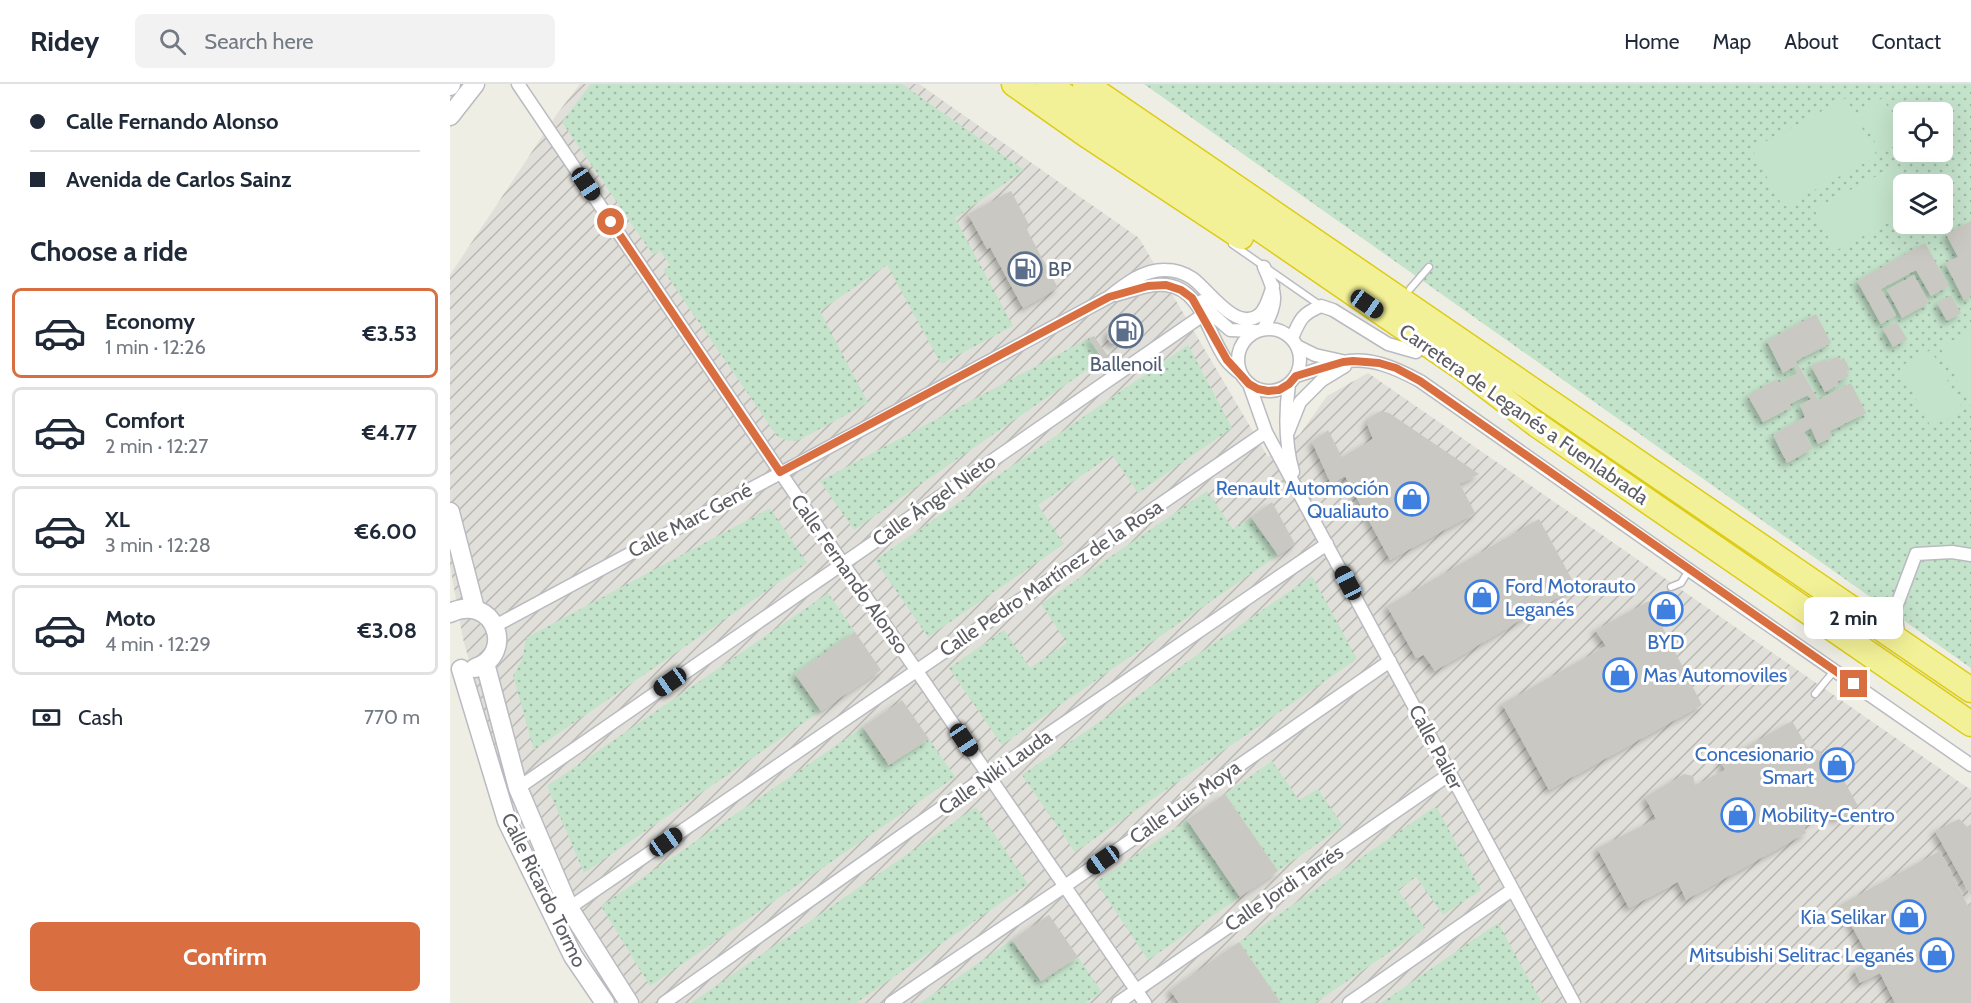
<!DOCTYPE html>
<meta charset="utf-8">
<style>
body{margin:0;font-family:Cabin,sans-serif;background:#f2f2f3;color:#1f2937;height:100vh;display:flex;flex-direction:column;font-size:22px;white-space:nowrap}
*{box-sizing:border-box;margin:0}
p{font-size:20px;color:#747a83}
.icon{flex:none;width:33px;height:33px;fill:none;stroke:currentColor;stroke-width:2;stroke-linecap:round;stroke-linejoin:round}
.map{position:relative;flex:1;overflow:hidden}
.panel{display:flex;flex-direction:column;background:#fff;width:450px}
.panel>*{flex:none}
.hud{display:grid;align-content:center;height:132px;padding:0 30px;background:#fff}
.controls{position:absolute;left:1443px;top:18px;display:grid;gap:12px}
.controls a{display:grid;place-items:center;width:60px;height:60px;border-radius:9px;background:#fff;box-shadow:0 6px 24px #0002;font-size:30px}
.end{position:absolute;width:27px;height:27px;margin:-14px;border:8px solid #d96f40;background:#fff;box-shadow:0 0 0 3px #fff}
.from{border-radius:50%}
.bubble{position:absolute;height:42px;border-radius:9px;background:#fff;box-shadow:0 6px 24px #0002;font-size:20px;font-weight:700;line-height:42px;text-align:center}
.car{position:absolute;width:18px;height:36px;margin:-18px -9px;border-radius:8px;box-shadow:0 0 4px 2px #0007;background:linear-gradient(#222 24%,#8ab4d8 0 40%,#222 0 76%,#8ab4d8 0 86%,#222 0)}
.hud b{display:flex;align-items:center;gap:21px;height:57px;font-size:22px}
.hud b+b{border-top:2px solid #e0e1e3}
.hud i{width:15px;height:15px;background:#1f2937}
ul{padding:0;list-style:none}
li{display:flex;align-items:center;gap:18px;height:90px;margin:0 12px 9px;padding:0 18px;border:3px solid #e0e1e3;border-radius:9px}
li div{flex:1}
li b{display:block;font-size:22px}
li em{font-style:normal;font-weight:700}
li.current{border-color:#d96f40}
li>.icon{width:54px;height:54px;stroke-width:1.5}
h2{padding:0 30px;font-size:27px;line-height:72px}
.pay{display:flex;align-items:center;gap:15px;height:66px;padding:0 30px;font-size:22px}
.pay p{margin-inline-start:auto}
.button{display:flex;gap:12px;margin-top:auto;padding:12px 30px}
.button a{flex:1;height:69px;border-radius:9px;background:#d96f40;color:#fff;font-size:24px;font-weight:700;line-height:69px;text-align:center}
header{display:flex;align-items:center;gap:36px;box-sizing:border-box;height:84px;padding:0 30px;background:#fff;border-bottom:2px solid #e0e1e3}
header strong{font-size:28px}
nav{display:flex;gap:33px;margin-inline-start:auto;font-size:21px}
.search{width:420px;height:54px;background:#f2f2f3;display:flex;align-items:center;gap:15px;box-sizing:border-box;padding:0 21px;border-radius:9px;color:#747a83;font-size:22px}
main{display:flex;flex:1;min-height:0}
.map>svg:first-child{display:block}
.industrial{fill:url(#industrial-furrows)}
.grass{fill:url(#grass-dots);fill-rule:evenodd}
.park{fill:#c4e3cb}
.building{fill:#c9c8c2;filter:url(#shadow)}
.lines{fill:none;stroke-linecap:round;stroke-linejoin:round}
.lane-casing{stroke:#babbc0;stroke-width:9}
.street-casing{stroke:#babbc0;stroke-width:15}
.secondary-casing{stroke:#babbc1;stroke-width:21}
.highway-casing{stroke:#ddcc16;stroke-width:27}
.lane{stroke:#fff;stroke-width:6}
.street{stroke:#fff;stroke-width:12}
.secondary{stroke:#fff;stroke-width:18}
.highway{stroke:#f3f197;stroke-width:24}
.route{stroke:#d96f40;stroke-width:8}
.labels{text-anchor:middle;stroke-width:6;stroke-linejoin:round;paint-order:stroke}
.service-label{font-size:20px;fill:#4e5e75;stroke:#fff;text-anchor:start}
.street-label{font-size:20px;fill:#5d5e64;stroke:#fff}
.shop-label{font-size:20px;fill:#366cbe;stroke:#fff;text-anchor:end}
</style>
<header>
<strong>Ridey</strong>
<div class="search"><svg class="icon" aria-label="search" viewBox="0 0 24 24"><circle cx="10" cy="10" r="6"/><path d="M15 15l6 6"/></svg>Search here</div>
<nav><a>Home</a><a>Map</a><a>About</a><a>Contact</a></nav>
</header>
<main>
<section class="panel">
<div class="hud">
<b><i class="from"></i>Calle Fernando Alonso</b>
<b><i></i>Avenida de Carlos Sainz</b>
</div>
<h2>Choose a ride</h2>
<ul>
<li class="current"><svg class="icon" aria-label="car" viewBox="0 0 24 24"><path d="M5 17H2v-5l4-1 3-4h7l3 4 3 1v5h-3M9 17h6M6 11h13"/><circle cx="7" cy="17" r="2"/><circle cx="17" cy="17" r="2"/></svg><div><b>Economy</b><p>1 min · 12:26</p></div><em>€3.53</em></li>
<li><svg class="icon" aria-label="car" viewBox="0 0 24 24"><path d="M5 17H2v-5l4-1 3-4h7l3 4 3 1v5h-3M9 17h6M6 11h13"/><circle cx="7" cy="17" r="2"/><circle cx="17" cy="17" r="2"/></svg><div><b>Comfort</b><p>2 min · 12:27</p></div><em>€4.77</em></li>
<li><svg class="icon" aria-label="car" viewBox="0 0 24 24"><path d="M5 17H2v-5l4-1 3-4h7l3 4 3 1v5h-3M9 17h6M6 11h13"/><circle cx="7" cy="17" r="2"/><circle cx="17" cy="17" r="2"/></svg><div><b>XL</b><p>3 min · 12:28</p></div><em>€6.00</em></li>
<li><svg class="icon" aria-label="car" viewBox="0 0 24 24"><path d="M5 17H2v-5l4-1 3-4h7l3 4 3 1v5h-3M9 17h6M6 11h13"/><circle cx="7" cy="17" r="2"/><circle cx="17" cy="17" r="2"/></svg><div><b>Moto</b><p>4 min · 12:29</p></div><em>€3.08</em></li>
</ul>
<div class="pay"><svg class="icon" aria-label="cash" viewBox="0 0 24 24"><path d="M3 7h18v10H3z"/><circle cx="12" cy="12" r="2"/></svg>Cash<p>770 m</p></div>
<div class="button"><a>Confirm</a></div>
</section>
<div class="map">
<svg width="1521" height="919" viewBox="0 0 1521 919">
<defs>
<pattern id="industrial-furrows" width="10" height="10" patternUnits="userSpaceOnUse" patternTransform="scale(1.5)"><rect width="10" height="10" fill="#e0dfd9"/><path d="M-1 1l2-2M0 10L10 0M9 11l2-2" fill="none" stroke="#b9b8b4"/></pattern>
<pattern id="grass-dots" width="8" height="8" patternUnits="userSpaceOnUse" patternTransform="scale(1.5)"><rect width="8" height="8" fill="#c4e3cb"/><path d="M2 2h.1M6 6h.1" fill="none" stroke="#a2bba8" stroke-width="1.8" stroke-linecap="round"/></pattern>
<filter id="shadow"><feDropShadow dx="-4" dy="4" stdDeviation="3" flood-color="#0004"/></filter>
</defs>
<rect width="100%" height="100%" fill="#eeeee5"/>
<path class="industrial" d="M130,0H469L689,154L818,373L850,350L877,312L918,289L1521,706V919H169L113,829L57,710L13,555L0,481V191L107,30Z"/>
<path class="grass" d="M141,0H452L574,86L505,134L563,242L491,280L437,181L370,227L418,319L349,356L338,357L327,352L213,186L220,181L210,167L203,171L112,38Z
M694,0H1521V584ZM1454,28H1492V68H1454ZM1454,100H1492V140H1454Z
M639,254L653,275L404,446L370,397Z
M738,261L782,344L688,409L662,371L588,421L614,460L478,553L425,476Z
M757,407L783,445L801,433L828,471L552,661L499,584L554,546L580,584L617,559L591,520Z
M320,424L357,479L84,666L63,592L72,576L76,554Z
M862,492L907,575L625,768L572,691Z
M378,509L405,548L345,590L371,627L134,789L97,702Z
M413,643L439,681L479,655L505,693L200,902L151,822Z
M822,677L849,716L868,705L893,742L828,787L775,710Z
M986,722L1031,806L993,831L966,793L948,806L975,844L865,919H831L789,858Z
M526,723L578,800L406,919H241Z
M737,736L790,813L698,876L646,798Z
M1048,839L1092,919H931Z
M562,856L591,897L628,873L652,908L635,919H470Z"/>
<path class="park" d="M1396,14L1427,72L1333,123L1302,65Z
M1433,14L1453,52L1454,57L1431,69L1408,27Z
M1444,83L1453,102V131L1385,167L1364,125Z
M1521,247V323L1490,263Z
M1481,266L1513,326L1481,343L1449,283Z"/>
<path class="building" d="M561,107L579,141L576,144L608,204L573,224L540,163L537,165L518,130Z
M1521,137V212L1514,216L1495,179L1508,173L1496,150Z
M1475,159L1499,202L1481,212L1466,186L1431,205L1446,231L1431,240L1407,197Z
M1464,191L1479,219L1452,234L1437,206Z
M1501,211L1511,229L1497,237L1487,219Z
M1366,230L1381,259L1346,277L1368,316L1401,299L1416,329L1380,347L1382,353L1368,360L1361,344L1354,348L1362,365L1337,379L1323,351L1355,333L1350,321L1361,315L1358,311L1340,320L1342,323L1313,338L1298,312L1327,295L1329,299L1348,289L1345,282L1333,289L1317,257Z
M1447,238L1457,255L1443,263L1433,245Z
M657 252a8 8 0 1 1 16 0a8 8 0 1 1-16 0Z
M644,252L658,272L653,275L639,254Z
M1388,272L1390,276L1394,274L1400,286L1396,288L1399,292L1387,298L1388,301L1375,308L1361,282L1375,275L1376,278Z
M931,327L939,329L1029,390L1010,400L1025,429L940,476L895,392L881,400L862,358L878,346L892,373L923,355L917,340L922,332Z
M822,418L845,460L828,471L801,433Z
M1089,435L1126,503L985,587L974,571L966,574L937,522Z
M1199,517L1252,621L1099,706L1052,620L1156,562L1145,546Z
M405,548L431,586L371,627L345,590Z
M452,616L479,655L439,681L413,643Z
M1342,637L1357,663L1370,667L1382,690L1389,688L1408,722L1385,736L1378,727L1354,741L1356,749L1236,816L1228,798L1179,824L1147,764L1206,735L1195,713L1234,690L1243,692L1245,701L1275,686L1271,677Z
M775,710L828,787L790,813L737,736Z
M1509,735L1517,743L1521,740V812L1485,747Z
M1490,767L1518,822L1521,819V919H1445L1430,889L1410,899L1404,886L1420,875L1390,821Z
M599,831L628,873L591,897L562,856Z
M789,858L831,919H729L720,906Z"/>
<g class="lines">
<defs>
<path id="lane" d="M782,160L871,222
M960,205L979,183
M1221,503L1231,499L1239,486
M1365,610L1384,587"/>
<path id="street" d="M68,0L330,388L695,919
M666,211C681,207 699,199 716,201C753,205 758,253 777,277C781,282 786,286 791,290
M752,217L763,231L780,246L805,247
M814,244C828,216 827,212 814,183
M788 276a31 31 0 1 1 62 0a31 31 0 1 1-62 0Z
M842,254C850,235 852,230 871,222L883,226L938,260L966,268
M847,262L865,271L892,277
M846,292C861,288 877,281 892,278C920,272 946,284 970,297L1239,486L1521,681
M799,300L816,348L1124,919
M839,300C835,330 835,360 843,388
M838,348L850,318L872,296L895,282
M45,542L659,213C675,200 694,185 716,186C725,186 734,189 742,194C758,205 786,249 809,231C817,224 819,212 823,202
M1449,555L1445,526L1466,470L1502,468L1521,471
M68,704L753,231
M119,824L816,348
M214,919L538,691L877,460
M441,919L615,802L940,577
M668,919L1000,690
M899,919L1062,806"/>
<path id="secondary" d="M0,2L1,0
M0,32L25,0
M0,428L25,525
M0,529C44,508 67,570 25,584
M35,579L68,704L119,824L179,919
M11,585L57,737L123,872L155,919"/>
<path id="highway" d="M564,0L635,50L791,153
M598,0L1011,283L1087,341L1521,640
M635,0L1521,606"/>
</defs>
<use href="#lane" class="lane-casing"/>
<use href="#street" class="street-casing"/>
<use href="#secondary" class="secondary-casing"/>
<use href="#highway" class="highway-casing"/>
<use href="#lane" class="lane"/>
<use href="#street" class="street"/>
<use href="#secondary" class="secondary"/>
<use href="#highway" class="highway"/>
</g>
<g class="lines">
<path class="route" d="M161,138L330,388L659,213L698,202L716,201L731,206L742,214L777,276L799,300L808,305L818,307L829,306L839,300L846,292L893,278L903,277L929,279L946,284L970,297L1404,600"/>
</g>
<defs>
<symbol id="fuel-ring" viewBox="-11 -11 22 22"><circle r="9.5" fill="#fff" stroke="#5c6f8a" stroke-width="1.5"/><path d="M-5.5-6h7V0h2V4h1.3V-2.5L3-4.5l.8-.8L6-3V5H2.5V1h-1V6h-7ZM-4.2-4.7v3.2H.2V-4.7Z" fill="#5c6f8a"/></symbol>
<symbol id="shop-ring" viewBox="-11 -11 22 22"><circle r="9.5" fill="#fff" stroke="#3f7fe0" stroke-width="1.5"/><path d="M-5-2.5h2.3a2.7 3.5 0 0 1 5.4 0H5L5.5 6h-11ZM-1.5-2.5h3a1.5 2.3 0 0 0-3 0Z" fill="#3f7fe0"/></symbol>
</defs>
<g fill-rule="evenodd">
<use href="#fuel-ring" x="556" y="166" width="38" height="38"/>
<use href="#fuel-ring" x="657" y="228" width="38" height="38"/>
<use href="#shop-ring" x="943" y="396" width="38" height="38"/>
<use href="#shop-ring" x="1013" y="494" width="38" height="38"/>
<use href="#shop-ring" x="1197" y="506" width="38" height="38"/>
<use href="#shop-ring" x="1151" y="572" width="38" height="38"/>
<use href="#shop-ring" x="1368" y="662" width="38" height="38"/>
<use href="#shop-ring" x="1269" y="712" width="38" height="38"/>
<use href="#shop-ring" x="1440" y="814" width="38" height="38"/>
<use href="#shop-ring" x="1468" y="852" width="38" height="38"/>
</g>
<g class="labels">
<g class="service-label">
<text x="598" y="192">BP</text>
<text x="676" y="287" text-anchor="middle">Ballenoil</text>
</g>
<g class="street-label">
<text transform="translate(1074 330) rotate(35)" y="7">Carretera de Leganés a Fuenlabrada</text>
<text transform="translate(484 416) rotate(-35)" y="7">Calle Ángel Nieto</text>
<text transform="translate(240 436) rotate(-28)" y="7">Calle Marc Gené</text>
<text transform="translate(400 490) rotate(55)" y="7">Calle Fernando Alonso</text>
<text transform="translate(601 494) rotate(-34)" y="7">Calle Pedro Martínez de la Rosa</text>
<text transform="translate(986 663) rotate(62)" y="7">Calle Palier</text>
<text transform="translate(545 688) rotate(-35)" y="7">Calle Niki Lauda</text>
<text transform="translate(735 718) rotate(-35)" y="7">Calle Luis Moya</text>
<text transform="translate(834 804) rotate(-34)" y="7">Calle Jordi Tarrés</text>
<text transform="translate(94 806) rotate(64)" y="7">Calle Ricardo Tormo</text>
</g>
<g class="shop-label">
<text x="939" y="411">Renault Automoción<tspan x="939" dy="23">Qualiauto</tspan></text>
<text x="1055" y="509" text-anchor="start">Ford Motorauto<tspan x="1055" dy="23">Leganés</tspan></text>
<text x="1216" y="565" text-anchor="middle">BYD</text>
<text x="1193" y="598" text-anchor="start">Mas Automoviles</text>
<text x="1364" y="677">Concesionario<tspan x="1364" dy="23">Smart</tspan></text>
<text x="1311" y="738" text-anchor="start">Mobility-Centro</text>
<text x="1436" y="840">Kia Selikar</text>
<text x="1464" y="878">Mitsubishi Selitrac Leganés</text>
</g>
</g>
</svg>
<div class="controls">
<a><svg class="icon" aria-label="locate" viewBox="0 0 24 24"><circle cx="12" cy="12" r="6"/><path d="M12 2v4M12 18v4M2 12h4M18 12h4"/></svg></a>
<a><svg class="icon" aria-label="layers" viewBox="0 0 24 24"><path d="M12 4l9 5-9 5-9-5zM3 14l9 5 9-5"/></svg></a>
</div>
<i class="end from" style="left:161px;top:138px"></i>
<i class="end" style="left:1404px;top:600px"></i>
<div class="bubble" style="left:1354px;top:513px;width:99px">2 min</div>
<i class="car" style="left:136px;top:100px;rotate:146deg"></i>
<i class="car" style="left:917px;top:220px;rotate:125deg"></i>
<i class="car" style="left:898px;top:499px;rotate:332deg"></i>
<i class="car" style="left:220px;top:598px;rotate:235deg"></i>
<i class="car" style="left:514px;top:656px;rotate:146deg"></i>
<i class="car" style="left:216px;top:758px;rotate:55deg"></i>
<i class="car" style="left:653px;top:776px;rotate:235deg"></i>
</div>
</main>
